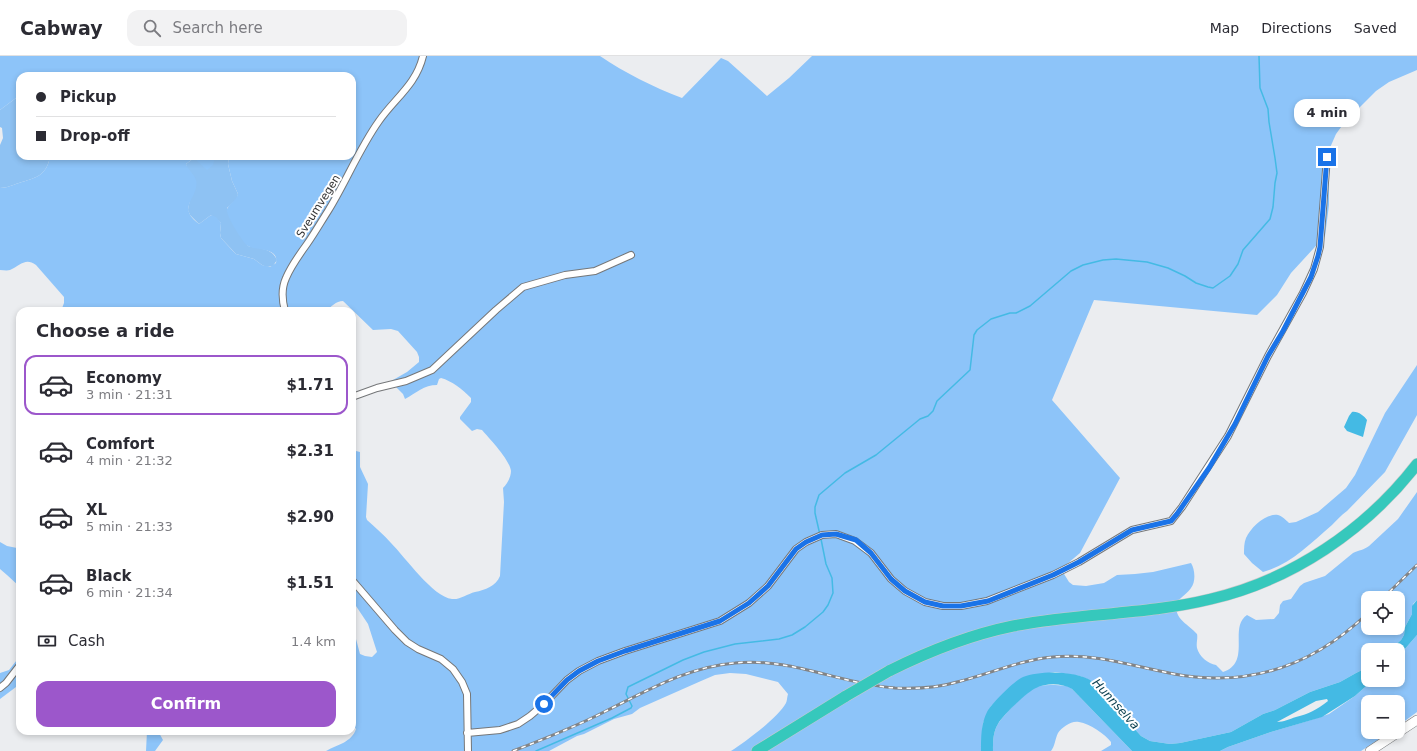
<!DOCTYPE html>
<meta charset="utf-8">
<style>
body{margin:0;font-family:"DejaVu Sans",sans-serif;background:#f2f2f3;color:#2b2b33;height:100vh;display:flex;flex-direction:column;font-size:15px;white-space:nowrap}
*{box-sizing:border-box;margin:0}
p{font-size:13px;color:#7c7c81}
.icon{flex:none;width:22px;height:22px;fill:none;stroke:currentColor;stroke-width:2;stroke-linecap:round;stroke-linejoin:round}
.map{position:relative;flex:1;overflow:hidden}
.drawer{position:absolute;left:16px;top:251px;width:340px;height:428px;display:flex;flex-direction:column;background:#fff;border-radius:12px;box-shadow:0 2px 6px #0003}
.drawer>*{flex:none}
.guide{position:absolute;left:16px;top:16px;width:340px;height:88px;border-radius:12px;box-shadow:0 2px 6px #0003;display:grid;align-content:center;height:88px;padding:0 20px;background:#fff}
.controls{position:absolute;left:1361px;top:535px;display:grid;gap:8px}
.controls a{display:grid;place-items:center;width:44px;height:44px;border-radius:8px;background:#fff;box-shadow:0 2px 6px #0003;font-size:20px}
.end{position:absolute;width:18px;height:18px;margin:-9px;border:5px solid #1a73e8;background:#fff;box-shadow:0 0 0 2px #fff}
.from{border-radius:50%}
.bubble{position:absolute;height:28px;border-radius:12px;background:#fff;box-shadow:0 2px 6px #0003;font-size:13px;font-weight:700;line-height:28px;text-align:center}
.guide b{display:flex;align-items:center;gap:14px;height:38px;font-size:15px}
.guide b+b{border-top:1px solid #e1e1e2}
.guide i{width:10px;height:10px;background:#2b2b33}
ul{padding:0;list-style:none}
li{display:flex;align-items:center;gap:12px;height:60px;margin:0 8px 6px;padding:0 12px;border:2px solid transparent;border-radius:12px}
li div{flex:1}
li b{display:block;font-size:15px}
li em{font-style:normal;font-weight:700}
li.current{border-color:#9c57cb}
li>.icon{width:36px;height:36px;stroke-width:1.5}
h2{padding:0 20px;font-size:18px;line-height:48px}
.pay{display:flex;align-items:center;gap:10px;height:44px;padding:0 20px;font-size:15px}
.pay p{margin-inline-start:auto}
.button{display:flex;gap:8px;margin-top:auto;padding:8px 20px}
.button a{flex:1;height:46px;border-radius:12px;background:#9c57cb;color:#fff;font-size:16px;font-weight:700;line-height:46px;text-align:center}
header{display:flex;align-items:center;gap:24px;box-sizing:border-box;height:56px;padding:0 20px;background:#fff;border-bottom:1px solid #e1e1e2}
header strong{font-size:19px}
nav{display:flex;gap:22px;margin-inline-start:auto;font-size:14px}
.search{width:280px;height:36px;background:#f2f2f3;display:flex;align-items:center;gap:10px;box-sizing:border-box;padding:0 14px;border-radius:12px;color:#7c7c81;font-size:15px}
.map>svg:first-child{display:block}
.green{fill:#8ec2f3}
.forest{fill:#8dc4f9;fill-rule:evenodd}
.water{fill:#44bae4;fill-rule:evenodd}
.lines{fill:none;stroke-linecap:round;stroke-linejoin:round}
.stream{stroke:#44bae4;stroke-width:1.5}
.street-casing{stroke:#757779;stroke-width:8}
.secondary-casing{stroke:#757779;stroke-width:10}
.highway-casing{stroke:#cacaca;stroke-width:12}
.street{stroke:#fff;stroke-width:6}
.secondary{stroke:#fff;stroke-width:9}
.highway{stroke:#36c8bc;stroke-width:11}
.rail-casing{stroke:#838486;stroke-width:3}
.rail{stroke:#fff;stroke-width:1.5;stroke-dasharray:4.5;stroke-linecap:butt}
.highway-bridge-casing{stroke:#cacaca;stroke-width:12;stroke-linecap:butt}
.highway-bridge{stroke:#36c8bc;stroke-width:11}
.route{stroke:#1a73e8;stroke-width:5}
.labels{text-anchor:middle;stroke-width:4;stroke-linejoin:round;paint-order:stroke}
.street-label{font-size:11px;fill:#323334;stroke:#fff}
.water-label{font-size:12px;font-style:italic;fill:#093e4f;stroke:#fff}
</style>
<header>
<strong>Cabway</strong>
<div class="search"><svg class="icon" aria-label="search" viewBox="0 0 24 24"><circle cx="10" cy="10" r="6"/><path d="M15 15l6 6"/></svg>Search here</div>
<nav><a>Map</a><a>Directions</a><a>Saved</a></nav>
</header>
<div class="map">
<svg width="1417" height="695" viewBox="0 0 1417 695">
<rect width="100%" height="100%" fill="#ebedf0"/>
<path class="green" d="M20,39V100H50C47,120 35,122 19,127C12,129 7,132 0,132V89L3,82L2,72L0,71V54Z
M215,100H229L228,108L232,125L238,138L237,143L227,152L248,190C260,193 272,192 277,204L273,210L267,211L262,209L254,203L236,198L221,182L220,177L221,167L211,159L199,168L190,159L188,154L194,121L187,113L186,108L194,102L196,103L215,102Z"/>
<path class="forest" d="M0,0H600C625,17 653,31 682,42L721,2L728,5L767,40L789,22L812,0H1417V14L1389,26L1376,35L1344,67L1336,78L1329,94V149L1325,180L1291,217L1277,239L1257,259L1094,244L1052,344L1120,422L1080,497L1061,513L1069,526L1073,529L1086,530L1104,527L1117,519L1135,518L1153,516L1191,507C1195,513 1196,526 1191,532C1188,537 1181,541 1177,546C1173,563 1187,567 1197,578C1198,582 1196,587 1197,592C1199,600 1208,608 1216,609L1223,616C1252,606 1228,572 1247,559L1256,564L1274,563L1279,557L1280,549L1283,545L1291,543L1300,530L1304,527L1325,520L1353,497C1359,494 1364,494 1369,490L1398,463L1417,436V544L1413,548L1412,558L1405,571L1404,579L1401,584L1390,594H1368V611L1356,617L1340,626L1310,636L1275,654L1263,658L1231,676L1180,687L1170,688L1150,685L1141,680L1092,625L1080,620L1055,616L1022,622L991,650L983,667L981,695H731C745,686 778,662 786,647C787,645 787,641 788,638L778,626L746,618L730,617L715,619L701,625L640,652L632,658L614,663L584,678L577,680L549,695H326C337,689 352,686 356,673L352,668V568L360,598L365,600L372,601L377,596L368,568L352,544V394L360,396V411L368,428L366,461L367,464C375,471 384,479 391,487C405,501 433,541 452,543C460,544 467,538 475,536C485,534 496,530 500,520L504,446L503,432C507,428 511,421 511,415C510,404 489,382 482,374L477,373L472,375L460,363V361L471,346V342C462,333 452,325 441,322L439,323L437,329C424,329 416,337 405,343L403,338L392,327L393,324L407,316L419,306V301L417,296L398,275L391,273L373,274L343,245C336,245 331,251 326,255H61L64,247V241L36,209C25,201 20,210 10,214C7,215 3,214 0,214V132C7,132 12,129 19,127C35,122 47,120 50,100H215L213,109L207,114L194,102L186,108C188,114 194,118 196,124C200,141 175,151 199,168L211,159L216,161L221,167L220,177L221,182L232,194L236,198L254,203L262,209L270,211L276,207C279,191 257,195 248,190C243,187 225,158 227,153C230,147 236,145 238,138L232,125L228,108L229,100H352V20H20V39L0,54ZM1368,542H1398V572H1368Z
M1417,309V359L1385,416L1347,455C1341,459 1337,464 1332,469C1311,487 1290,509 1263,516L1252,507L1244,498C1244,492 1244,487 1246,482C1251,471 1266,457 1278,459C1282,460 1286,464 1289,467L1296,466L1318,456L1346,432L1355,419L1385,357Z
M0,486L7,490L17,492L20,490V531L7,519L0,513Z
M1417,579V656L1398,670V646H1368V676H1390L1361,695H1220L1228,691L1271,676L1311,664L1329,658L1355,640L1373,624H1398V601Z
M20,600V628L0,643V617L9,614Z
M1055,629L1068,630L1072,633L1132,695H1101L1111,689V686C1105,678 1090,668 1079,666C1072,664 1062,671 1058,677C1055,683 1055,690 1051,695H993C993,685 993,676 998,668C1002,660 1028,634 1036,631C1042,629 1049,629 1055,629Z
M147,675H158L163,684L155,695H146Z"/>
<path class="water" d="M1352,356C1358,355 1364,360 1367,364L1363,381L1347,375L1344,371L1349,360Z
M1417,544V579L1398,601V594H1390L1401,584L1404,579L1405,571L1412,558V550Z
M1368,611V624H1373L1355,640L1322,661L1271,676L1228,691L1220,695H1132L1072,633C1062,627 1046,627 1036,632C1028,635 1002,660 998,668C993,676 993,685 993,695H981C981,681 981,668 987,656C992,647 1014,625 1023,621C1041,614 1076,615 1092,625L1141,680L1150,685L1170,688L1180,687L1231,676L1263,658L1275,654L1310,636L1340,626L1356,617ZM1327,643L1328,645C1316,654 1309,658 1296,661C1289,663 1284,666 1277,666L1316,645Z"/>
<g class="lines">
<path class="stream" d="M820,479L815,457V451L819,439L845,417L876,399L920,363L928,360L933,355L937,345L970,314L974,279L977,274L991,263L1010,257H1016L1030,250L1071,215L1083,209L1103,204L1116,203L1147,206L1168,212L1185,220L1196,227L1208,231L1213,232L1230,220L1238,208L1243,194L1270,163L1273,151L1275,127L1277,117L1275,102L1269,66L1268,53L1260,32L1259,0
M536,695L612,662L631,652L632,650L626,638L628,631L683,604L704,596L735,588L779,583L792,579L805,571L823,556L828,549L833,537L832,522L826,508L821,483"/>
<defs>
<path id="street" d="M285,255C282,244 281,233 286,222C291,210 299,199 307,188C314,178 321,166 328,155C346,126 359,93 379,65C395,42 416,29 423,0
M352,341L377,332L406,325L432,314L496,254L523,231L565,219L595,215L631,199
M352,524L395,574L407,586L418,593L441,603L453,613L462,626L467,638L468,695
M0,632L6,627L20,609
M467,677L500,674L518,668L530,660L544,648L567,624L579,615L598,605L625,595L720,565L749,547L768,530L796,493L806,486L822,479L836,478L855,485L871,497L891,523L905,535L925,546L943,550H961L987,545L1053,519L1079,506L1132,474L1171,465L1182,451L1228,380L1268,300L1303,237L1314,213L1320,191L1327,101"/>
<path id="secondary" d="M1370,695L1417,664"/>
<path id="highway" d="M889,615C929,595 969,579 1013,570C1078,557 1146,559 1211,543C1292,524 1366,474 1417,408
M757,695L846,640"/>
</defs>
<use href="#street" class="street-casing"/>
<use href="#secondary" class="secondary-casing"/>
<use href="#highway" class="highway-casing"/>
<use href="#street" class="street"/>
<use href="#secondary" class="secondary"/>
<use href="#highway" class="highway"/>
<defs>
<path id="rail" d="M1383,542L1417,509
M513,695C544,683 575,671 604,656C647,635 687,611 735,607C790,601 840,628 895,632C916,633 937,632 957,626C989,618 1020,604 1053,601C1096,597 1132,610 1174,618C1249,632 1314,609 1368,557"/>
</defs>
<use href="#rail" class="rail-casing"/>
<use href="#rail" class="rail"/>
<defs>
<path id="highway-bridge" d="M846,640L889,615"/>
</defs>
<use href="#highway-bridge" class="highway-bridge-casing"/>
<use href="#highway-bridge" class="highway-bridge"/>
</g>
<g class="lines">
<path class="route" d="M544,648L567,624L579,615L598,605L625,595L720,565L749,547L768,530L796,493L806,486L822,479L836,478L856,484L871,497L891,523L905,535L925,546L943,550H961L988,545L1053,519L1079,506L1132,474L1171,465L1177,458L1209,412L1235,368L1268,300L1283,275L1311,221L1318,200L1320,191L1327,101"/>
</g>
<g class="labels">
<g class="street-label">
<text transform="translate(318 150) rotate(-58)" y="4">Sveumvegen</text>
</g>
<g class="water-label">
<text transform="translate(1116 648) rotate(48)" y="4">Hunnselva</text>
</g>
</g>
</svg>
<div class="controls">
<a><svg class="icon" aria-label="locate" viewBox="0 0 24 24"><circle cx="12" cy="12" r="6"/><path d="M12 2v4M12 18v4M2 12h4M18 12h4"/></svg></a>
<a>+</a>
<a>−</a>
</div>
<i class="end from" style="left:544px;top:648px"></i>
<i class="end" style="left:1327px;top:101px"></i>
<div class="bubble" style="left:1294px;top:43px;width:66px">4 min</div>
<div class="guide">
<b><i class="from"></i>Pickup</b>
<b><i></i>Drop-off</b>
</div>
<section class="drawer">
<h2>Choose a ride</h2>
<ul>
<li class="current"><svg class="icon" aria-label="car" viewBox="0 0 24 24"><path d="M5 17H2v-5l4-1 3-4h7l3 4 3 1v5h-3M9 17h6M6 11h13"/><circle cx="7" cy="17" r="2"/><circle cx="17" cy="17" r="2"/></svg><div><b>Economy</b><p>3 min · 21:31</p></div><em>$1.71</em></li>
<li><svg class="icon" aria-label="car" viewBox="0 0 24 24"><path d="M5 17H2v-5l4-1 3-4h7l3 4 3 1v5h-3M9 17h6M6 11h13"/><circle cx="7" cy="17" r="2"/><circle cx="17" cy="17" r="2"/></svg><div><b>Comfort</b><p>4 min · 21:32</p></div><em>$2.31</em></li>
<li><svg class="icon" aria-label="car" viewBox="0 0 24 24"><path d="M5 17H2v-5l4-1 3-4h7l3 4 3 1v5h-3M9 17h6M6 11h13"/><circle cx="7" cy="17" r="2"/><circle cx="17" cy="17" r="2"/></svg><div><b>XL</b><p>5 min · 21:33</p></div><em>$2.90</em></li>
<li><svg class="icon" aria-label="car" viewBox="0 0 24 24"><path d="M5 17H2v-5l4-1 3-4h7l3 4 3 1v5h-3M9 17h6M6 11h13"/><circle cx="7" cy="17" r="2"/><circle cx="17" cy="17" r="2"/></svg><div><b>Black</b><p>6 min · 21:34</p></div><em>$1.51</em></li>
</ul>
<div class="pay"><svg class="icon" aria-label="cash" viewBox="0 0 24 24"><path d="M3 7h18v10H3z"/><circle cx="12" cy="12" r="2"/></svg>Cash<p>1.4 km</p></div>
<div class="button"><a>Confirm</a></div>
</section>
</div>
